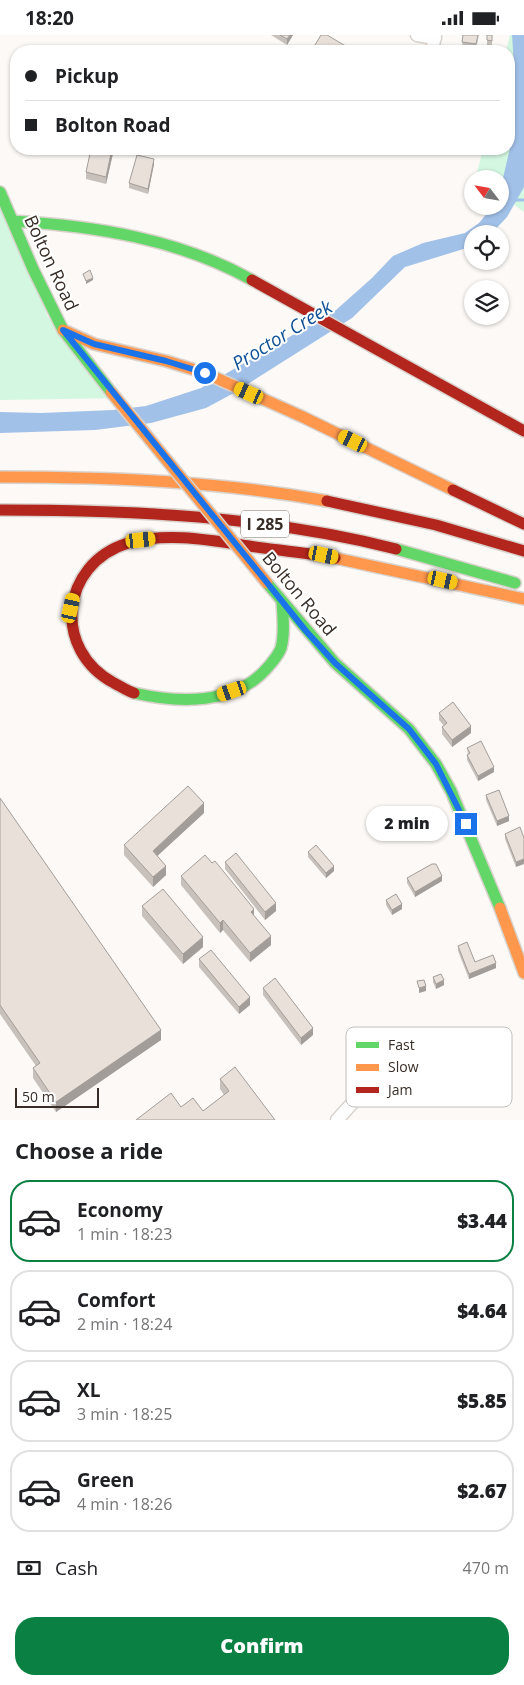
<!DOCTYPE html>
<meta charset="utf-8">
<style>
body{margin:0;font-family:"Open Sans",sans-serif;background:#f2f2f2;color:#202124;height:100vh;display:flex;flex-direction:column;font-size:19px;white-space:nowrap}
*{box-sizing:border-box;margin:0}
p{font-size:16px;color:#757577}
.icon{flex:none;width:28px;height:28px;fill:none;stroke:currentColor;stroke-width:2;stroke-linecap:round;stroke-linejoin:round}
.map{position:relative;height:1085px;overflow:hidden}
.sheet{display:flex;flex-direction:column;background:#fff;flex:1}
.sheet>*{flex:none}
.guide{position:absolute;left:10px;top:10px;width:505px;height:110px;border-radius:20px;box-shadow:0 1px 4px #0004;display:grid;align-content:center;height:110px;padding:0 15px;background:#fff}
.needle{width:32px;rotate:301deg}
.fabs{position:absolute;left:464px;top:135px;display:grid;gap:10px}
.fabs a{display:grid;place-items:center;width:45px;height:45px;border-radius:50%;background:#fff;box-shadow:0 1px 4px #0004;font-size:25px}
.scale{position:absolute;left:15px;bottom:12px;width:84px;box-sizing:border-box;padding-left:5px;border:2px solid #382d26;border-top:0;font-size:14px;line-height:18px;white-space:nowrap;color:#382d26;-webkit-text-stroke:4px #fff;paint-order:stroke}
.end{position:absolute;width:22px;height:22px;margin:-11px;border:6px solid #1a73e8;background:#fff;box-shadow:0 0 0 2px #fff}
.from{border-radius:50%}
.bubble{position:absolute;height:35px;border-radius:18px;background:#fff;box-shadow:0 1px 4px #0004;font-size:16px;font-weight:800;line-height:35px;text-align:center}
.car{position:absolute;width:15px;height:30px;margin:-15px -8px;border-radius:6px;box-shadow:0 0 4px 1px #0007;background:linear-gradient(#f5c518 24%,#345 0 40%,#f5c518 0 76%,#345 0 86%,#f5c518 0)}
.guide b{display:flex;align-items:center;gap:18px;height:48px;font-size:19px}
.guide b+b{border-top:1px solid #e0e0e0}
.guide i{width:12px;height:12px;background:#202124}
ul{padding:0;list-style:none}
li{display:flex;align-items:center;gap:15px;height:82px;margin:0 10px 8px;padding:0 5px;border:2px solid #e0e0e0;border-radius:20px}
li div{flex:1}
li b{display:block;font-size:19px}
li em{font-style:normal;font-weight:800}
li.active{border-color:#0b8043}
li>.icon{width:45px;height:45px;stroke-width:1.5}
h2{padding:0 15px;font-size:22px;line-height:60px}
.pay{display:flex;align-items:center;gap:12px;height:55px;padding:0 15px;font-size:19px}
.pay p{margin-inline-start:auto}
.action{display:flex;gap:10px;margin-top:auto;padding:10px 15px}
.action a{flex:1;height:58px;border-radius:20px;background:#0b8043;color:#fff;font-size:20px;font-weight:800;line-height:58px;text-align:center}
.status{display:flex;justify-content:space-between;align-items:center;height:35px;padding:0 25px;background:#fff;direction:ltr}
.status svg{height:14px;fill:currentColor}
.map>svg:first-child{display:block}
.green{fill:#d3f7e1}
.water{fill:#a2c1e8}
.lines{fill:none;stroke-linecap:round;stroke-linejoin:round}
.stream{stroke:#a2c1e8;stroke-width:3}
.street-casing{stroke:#dad3cd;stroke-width:15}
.fast-casing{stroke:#dad3cd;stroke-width:14}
.slow-casing{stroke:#dad3cd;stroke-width:14}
.jam-casing{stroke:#dad3cd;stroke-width:14}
.street{stroke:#fffefe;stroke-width:12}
.fast{stroke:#63d668;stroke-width:11}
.slow{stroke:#ff974d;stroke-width:11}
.jam{stroke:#b3261e;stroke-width:11}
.slow-bridge-casing{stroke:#dad3cd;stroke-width:14;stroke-linecap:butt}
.slow-bridge{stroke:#ff974d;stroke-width:11}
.wall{fill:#c8c1bb}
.shaded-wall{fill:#a39d99}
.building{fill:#e9e0da;stroke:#a39d99}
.route{stroke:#1a73e8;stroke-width:6}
.labels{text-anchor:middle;stroke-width:4;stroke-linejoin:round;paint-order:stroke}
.shield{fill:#fff;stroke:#746c67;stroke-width:1}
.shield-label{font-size:16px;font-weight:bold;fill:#382d26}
.street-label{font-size:18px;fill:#382d26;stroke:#fff}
.water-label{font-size:19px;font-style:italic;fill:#105094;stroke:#fff}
.key{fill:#fff;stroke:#c3c0be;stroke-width:1}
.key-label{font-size:14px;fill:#382d26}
</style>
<div class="status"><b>18:20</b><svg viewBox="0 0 49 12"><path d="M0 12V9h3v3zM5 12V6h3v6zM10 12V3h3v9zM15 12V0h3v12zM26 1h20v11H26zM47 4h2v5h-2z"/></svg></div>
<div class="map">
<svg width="524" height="1085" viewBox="0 0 524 1085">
<rect width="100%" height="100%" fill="#fcf9f6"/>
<path class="green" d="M510,0H524V177L500,159V144L476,142L483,114H509V16H506Z
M0,153L48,282L124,363L0,365Z"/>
<path class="water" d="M512,0H524V152L507,182L491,199H472V211L470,212L405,232L352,283L232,359L206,373L151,388L95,395L0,398V377L41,378L113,375L146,371L201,353L336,275L372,243L393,221L423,208L465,198L479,188L493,171H500V156L510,113L515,45Z"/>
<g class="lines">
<path class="stream" d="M515,165H524"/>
<defs>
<path id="street" d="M417,0L435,3
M432,16L435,0
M337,1085C368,1051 368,1046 416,1047"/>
<path id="fast" d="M0,157L33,234L63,295L111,357
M13,186C95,191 179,204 252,245
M396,514L515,548
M267,548L335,628L409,694L436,729L451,756L500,873
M134,658C178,668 235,671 268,632C273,626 278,621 281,613C285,598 283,582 282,567"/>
<path id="slow" d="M63,295L94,309L166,326L205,338L303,382L453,455
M0,442C110,442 218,446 327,466
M335,523L524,564
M500,873L524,938"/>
<path id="jam" d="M252,245L524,396
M453,455L524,489
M327,466L436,490L524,516
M0,475C132,475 267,481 396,514
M134,658C127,656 120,651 114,648C52,615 60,529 128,508C167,497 209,505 249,511C277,515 306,518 335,523"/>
</defs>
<use href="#street" class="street-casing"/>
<use href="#fast" class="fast-casing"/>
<use href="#slow" class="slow-casing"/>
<use href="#jam" class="jam-casing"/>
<use href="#street" class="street"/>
<use href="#fast" class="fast"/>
<use href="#slow" class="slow"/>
<use href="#jam" class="jam"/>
<defs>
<path id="slow-bridge" d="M111,357L267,548"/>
</defs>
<use href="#slow-bridge" class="slow-bridge-casing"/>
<use href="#slow-bridge" class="slow-bridge"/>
</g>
<path class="wall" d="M271,0H293L287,10Z
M463,0H479L476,14L462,12Z
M487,5H492V11L487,10Z
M315,10L349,16H316L315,15Z
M114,114L106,149L86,144V137Z
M154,129L148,159L129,153V148Z
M439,678L471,698L452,712L442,699V692L444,691L439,685Z
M467,713L494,737L478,746L467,725V720L468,719Z
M486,760L509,786L497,791L486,765Z
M0,763L161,1005L56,1077L33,1043V1033L36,1031L0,979Z
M204,778L157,821L166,840L153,852L124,820V810Z
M520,792L516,832L505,804V799Z
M308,817L334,836L326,843L308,822Z
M225,827L276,876L265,885L225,834Z
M181,841L254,881L271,910L250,927L223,895L220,898L181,850Z
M407,843L442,846L415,862L407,848Z
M386,865L402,874L392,880L386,870Z
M142,871L203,912L183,929L142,881Z
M458,911L475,927L496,933L469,944L458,916Z
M199,924L250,970L239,979L199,932Z
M433,942L444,950L436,954L433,947Z
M263,953L313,1000L301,1010L263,960Z
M220,1044L275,1085H136L181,1072L203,1076L224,1060L220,1054Z"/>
<path class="shaded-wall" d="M290,0H293L287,10V4Z
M112,114H114L106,149V142Z
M154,124V129L148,159V154Z
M93,243V245L86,249V246Z
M471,691V698L452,712V705Z
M494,732V737L478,746V741Z
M204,768V778L153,825V816Z
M509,781V786L497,791V786Z
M524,824V829L516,832V827Z
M166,831V840L153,852V842Z
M334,831V836L326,843V838Z
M442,841V846L415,862V857Z
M276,868V876L265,885V877Z
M402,869V874L392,880V875Z
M254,874V884L251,877Z
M223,885V895L220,898V888Z
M271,901V910L250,927V918Z
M203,902V912L183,929V919Z
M496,928V933L469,944V939Z
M444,945V950L436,954V949Z
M426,951V956L419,958V953Z
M250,962V970L239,979V972Z
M313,993V1000L301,1010V1003Z
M161,995V1005L56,1077V1067Z"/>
<path class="building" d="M280,0H290L287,4Z
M321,0H327L349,13L348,16H325L315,10Z
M463,0H478L476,9L462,7Z
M487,0H492V6L487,5Z
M91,114H112L106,142L86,137Z
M137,120L154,124L148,154L129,148Z
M90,235L93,243L86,246L83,239Z
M453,667L471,691L452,705L442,692L447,688L439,678Z
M481,706L494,732L478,741L467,720L470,718L467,713Z
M188,751L204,768L153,816L166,831L153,842L124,810Z
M499,755L509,781L497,786L486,760Z
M0,763L161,995L56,1067L33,1033L40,1028L0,970Z
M520,792L524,803V824L516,827L505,799Z
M316,810L334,831L326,838L308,817Z
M236,818L276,868L265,877L225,827Z
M205,820L212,828L215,826L254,874L251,877L271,901L250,918L223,885L220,888L181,841Z
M432,829H436L442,841L415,857L407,843Z
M163,854L203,902L183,919L142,871Z
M396,859L402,869L392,875L386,865Z
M467,907L475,927L493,920L496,928L469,939L458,911Z
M211,915L250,962L239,972L199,924Z
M441,939L444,945L436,949L433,942Z
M275,943L313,993L301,1003L263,953Z
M424,945L426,951L419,953L417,946Z
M235,1032L275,1085H136L171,1058L181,1072L193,1063L203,1076L229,1056L220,1044Z"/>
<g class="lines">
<path class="route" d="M205,338L166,326L94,309L63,295L306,596L335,628L409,694L436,729L466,789"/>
</g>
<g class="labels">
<rect class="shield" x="241" y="475.5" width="48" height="27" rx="4"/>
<g class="shield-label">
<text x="265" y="495">I 285</text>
</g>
<g class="street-label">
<text transform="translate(51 228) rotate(65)" y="6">Bolton Road</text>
<text transform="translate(299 559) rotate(50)" y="6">Bolton Road</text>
</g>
<g class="water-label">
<text transform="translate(282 300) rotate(-32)" y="7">Proctor Creek</text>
</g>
</g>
<rect x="346" y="992" width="166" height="80" rx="8" class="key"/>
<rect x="356" y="1007" width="23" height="6" fill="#63d668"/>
<rect x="356" y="1029" width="23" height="7" fill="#ff974d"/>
<rect x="356" y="1052" width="23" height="6" fill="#b3261e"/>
<g class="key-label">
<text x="388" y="1015">Fast</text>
<text x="388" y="1037">Slow</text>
<text x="388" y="1060">Jam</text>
</g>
</svg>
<div class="fabs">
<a><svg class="needle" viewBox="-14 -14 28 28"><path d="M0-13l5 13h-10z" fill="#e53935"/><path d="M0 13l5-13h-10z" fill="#757577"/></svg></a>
<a><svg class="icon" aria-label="locate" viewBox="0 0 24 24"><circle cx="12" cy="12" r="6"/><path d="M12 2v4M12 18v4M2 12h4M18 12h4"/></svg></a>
<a><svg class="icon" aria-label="layers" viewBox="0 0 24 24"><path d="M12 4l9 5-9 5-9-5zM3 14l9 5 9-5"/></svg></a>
</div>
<div class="scale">50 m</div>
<i class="end from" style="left:205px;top:338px"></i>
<i class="end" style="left:466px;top:789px"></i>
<div class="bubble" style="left:366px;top:771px;width:82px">2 min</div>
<i class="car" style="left:249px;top:358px;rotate:294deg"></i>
<i class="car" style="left:353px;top:406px;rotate:296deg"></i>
<i class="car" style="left:141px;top:505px;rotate:84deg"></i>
<i class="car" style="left:324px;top:520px;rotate:102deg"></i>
<i class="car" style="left:443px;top:545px;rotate:103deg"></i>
<i class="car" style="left:71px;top:573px;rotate:12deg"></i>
<i class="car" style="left:232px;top:656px;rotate:251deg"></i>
<div class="guide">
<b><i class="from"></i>Pickup</b>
<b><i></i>Bolton Road</b>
</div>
</div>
<section class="sheet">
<h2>Choose a ride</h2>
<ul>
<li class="active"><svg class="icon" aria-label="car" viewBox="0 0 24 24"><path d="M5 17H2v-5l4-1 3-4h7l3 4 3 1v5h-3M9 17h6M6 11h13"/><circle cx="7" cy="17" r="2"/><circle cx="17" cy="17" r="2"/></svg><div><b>Economy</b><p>1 min · 18:23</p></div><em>$3.44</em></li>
<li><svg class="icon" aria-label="car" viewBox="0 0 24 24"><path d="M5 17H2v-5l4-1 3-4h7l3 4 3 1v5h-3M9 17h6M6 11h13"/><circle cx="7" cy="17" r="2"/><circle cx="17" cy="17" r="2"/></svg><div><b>Comfort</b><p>2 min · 18:24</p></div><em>$4.64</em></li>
<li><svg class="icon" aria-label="car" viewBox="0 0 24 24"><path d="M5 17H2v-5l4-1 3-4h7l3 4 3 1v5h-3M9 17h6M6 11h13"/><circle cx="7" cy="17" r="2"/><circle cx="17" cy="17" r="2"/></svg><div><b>XL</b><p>3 min · 18:25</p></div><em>$5.85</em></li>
<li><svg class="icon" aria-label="car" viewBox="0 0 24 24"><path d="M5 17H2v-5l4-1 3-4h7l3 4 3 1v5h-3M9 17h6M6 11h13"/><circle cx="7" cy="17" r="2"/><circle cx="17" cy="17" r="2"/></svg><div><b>Green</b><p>4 min · 18:26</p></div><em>$2.67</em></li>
</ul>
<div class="pay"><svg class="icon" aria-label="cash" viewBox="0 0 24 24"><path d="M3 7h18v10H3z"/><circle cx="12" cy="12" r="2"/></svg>Cash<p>470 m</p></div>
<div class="action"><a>Confirm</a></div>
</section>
